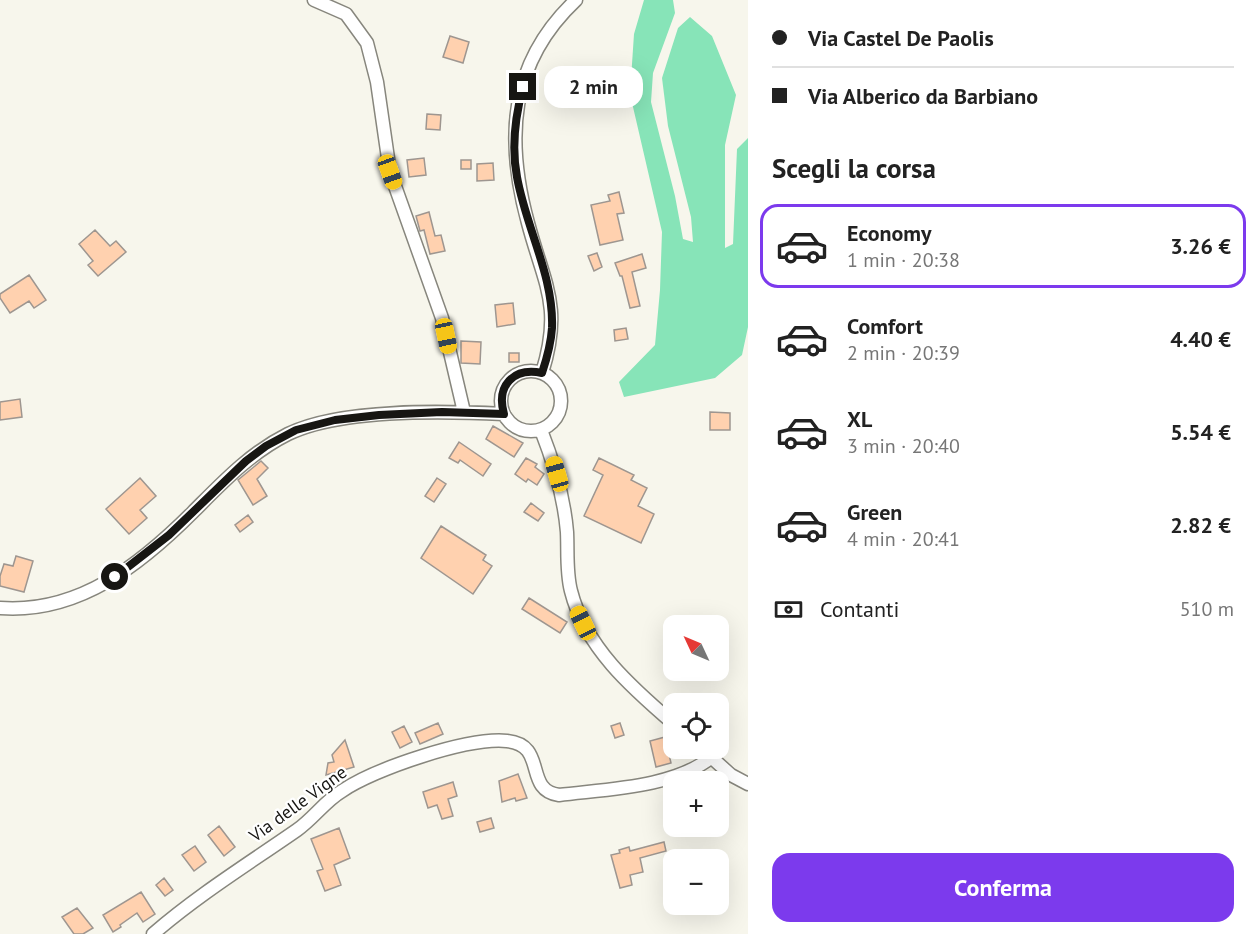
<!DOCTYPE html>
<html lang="it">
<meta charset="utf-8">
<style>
body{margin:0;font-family:"PT Sans",sans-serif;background:#f6f6f6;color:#222;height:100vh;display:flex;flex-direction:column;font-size:22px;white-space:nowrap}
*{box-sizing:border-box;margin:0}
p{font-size:20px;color:#767676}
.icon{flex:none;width:33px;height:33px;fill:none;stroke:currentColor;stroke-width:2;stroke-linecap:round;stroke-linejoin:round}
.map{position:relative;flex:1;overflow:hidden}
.details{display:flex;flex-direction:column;background:#fff;width:510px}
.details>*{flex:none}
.top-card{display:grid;align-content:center;height:132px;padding:0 24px;background:#fff}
.needle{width:39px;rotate:314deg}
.controls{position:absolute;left:663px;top:615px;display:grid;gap:12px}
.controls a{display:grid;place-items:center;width:66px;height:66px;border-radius:12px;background:#fff;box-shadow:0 6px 24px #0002;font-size:30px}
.end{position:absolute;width:27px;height:27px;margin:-14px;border:8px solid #171613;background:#fff;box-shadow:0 0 0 3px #fff}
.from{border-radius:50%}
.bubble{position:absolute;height:42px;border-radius:18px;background:#fff;box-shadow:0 6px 24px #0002;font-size:20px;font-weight:800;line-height:42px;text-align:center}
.car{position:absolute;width:18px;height:36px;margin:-18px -9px;border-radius:8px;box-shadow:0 0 4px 2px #0007;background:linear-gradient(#f5c518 24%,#345 0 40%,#f5c518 0 76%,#345 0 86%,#f5c518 0)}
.top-card b{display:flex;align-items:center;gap:21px;height:57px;font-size:22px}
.top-card b+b{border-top:2px solid #e0e0e0}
.top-card i{width:15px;height:15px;background:#222}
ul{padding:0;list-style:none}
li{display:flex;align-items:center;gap:18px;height:84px;margin:0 12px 9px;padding:0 12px;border:3px solid transparent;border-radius:18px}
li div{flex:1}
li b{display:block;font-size:22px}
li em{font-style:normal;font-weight:800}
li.on{border-color:#7c3aed}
li>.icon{width:54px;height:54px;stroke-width:1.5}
h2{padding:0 24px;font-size:27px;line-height:72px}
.pay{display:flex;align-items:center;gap:15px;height:66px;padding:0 24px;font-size:22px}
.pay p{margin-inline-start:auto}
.action{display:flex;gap:12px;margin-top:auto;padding:12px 24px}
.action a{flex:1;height:69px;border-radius:18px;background:#7c3aed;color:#fff;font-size:24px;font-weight:800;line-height:69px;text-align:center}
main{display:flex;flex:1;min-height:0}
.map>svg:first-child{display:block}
.green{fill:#87e4b8}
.building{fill:#ffd1af;stroke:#9e9690;stroke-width:1.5}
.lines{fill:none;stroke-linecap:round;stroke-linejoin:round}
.street-casing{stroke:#87867d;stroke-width:15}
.street{stroke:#fff;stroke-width:12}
.route{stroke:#171613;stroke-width:8}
.labels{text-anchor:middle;stroke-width:4.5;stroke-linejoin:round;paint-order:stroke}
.street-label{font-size:18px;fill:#171613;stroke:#fff}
</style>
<main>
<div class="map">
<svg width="748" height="934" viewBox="0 0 748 934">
<rect width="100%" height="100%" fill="#f7f6ec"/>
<path class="green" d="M644,0H673L675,13L653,73L651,102L675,196L683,239L693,242L691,217L668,126L662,78L678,28L690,17L712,36L736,95L725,145V248L733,244L737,149L748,138V327L742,355L715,378L624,397L619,382L655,345L660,290L662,232L630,94L634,34Z"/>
<path class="building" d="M450,36L469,42L463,63L443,57Z
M605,78L624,83L618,106L599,102Z
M427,114L441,115L440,130L426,129Z
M424,158L426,175L409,177L407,160Z
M461,160H471V169H461Z
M493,163L494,180L477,181V164Z
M619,192L624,213L617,214L623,240L600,245L591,205L610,201L608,195Z
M429,212L435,236L441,235L445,251L430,254L424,230L420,231L416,216Z
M95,230L110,246L116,241L126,252L98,276L88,265L93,261L79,244Z
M597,253L602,267L594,271L588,256Z
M642,254L646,268L632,272L640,306L630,308L622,276H620L615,263Z
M29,275L46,300L34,308L29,301L10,313L0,298V294Z
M513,303L515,324L497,327L495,305Z
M626,328L628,339L615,341L614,330Z
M461,341L481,342L480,364L461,363Z
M509,353H519V362H509Z
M20,399L22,417L0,420V402Z
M710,412L730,413V430H710Z
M493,426L523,443L514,457L486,439Z
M459,442L491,464L483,476L460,460L458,463L449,458Z
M526,458L537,464L535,467L544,474L537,485L528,479L526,482L515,474Z
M599,458L634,475L631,480L647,488L638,506L654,514L641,543L584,516L603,475L593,470Z
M261,461L268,468L257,479L267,496L253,505L238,480Z
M140,478L156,496L140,510L147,518L129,534L106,509Z
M437,478L446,484L434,502L425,496Z
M531,503L544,513L538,521L524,512Z
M248,515L253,522L240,532L235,525Z
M441,526L486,555L483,560L492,566L473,594L421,558Z
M16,556L33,561L24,592L0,586V576L4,564L13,566Z
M529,598L567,622L560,633L522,609Z
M438,723L443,734L420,744L415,733Z
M620,723L624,735L615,738L611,726Z
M404,726L412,742L400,748L392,732Z
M665,737L671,763L656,767L650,741Z
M345,740L354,767L326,775L328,763L334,762L332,755Z
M518,774L527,798L516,801L515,798L502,802L499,781Z
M453,782L457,796L448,799L453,816L442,819L437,805L428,808L423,792Z
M491,818L494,828L480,832L477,822Z
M219,826L235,847L224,856L208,835Z
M339,828L350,858L334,865L341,885L325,891L317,871L323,869L311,839Z
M664,842L666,851L640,858L643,872L630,875L632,885L620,888L611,855L620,853L619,850L629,847L630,851Z
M195,846L206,862L194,871L182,855Z
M164,878L173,890L165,896L156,885Z
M141,892L155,914L143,922L137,913L120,925L121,927L113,932L103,915Z
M77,908L93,928L83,934H74L62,917Z"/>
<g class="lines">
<defs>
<path id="street" d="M314,0L346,14L367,43L377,82L390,172L442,318L464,412
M501 401a30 30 0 1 1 60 0a30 30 0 1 1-60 0Z
M542,373C563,306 544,284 528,223C505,139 509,63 576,0
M541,430C554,463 564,496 567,532C568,552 566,572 571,591C585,647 632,688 674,724
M0,608C79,614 141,564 193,512C223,482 250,453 288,434C341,408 445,411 504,414
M701,748L731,775L748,784
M153,934C198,895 248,864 297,830C314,818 325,801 342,791C374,769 468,737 507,741C548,745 523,790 559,795C606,789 673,788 712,757"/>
</defs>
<use href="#street" class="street-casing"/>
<use href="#street" class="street"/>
</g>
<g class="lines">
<path class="route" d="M115,577L169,535L246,461L266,446L296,430L335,420L379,415L442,412L504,414C496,386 513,367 542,373C547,358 551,344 552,328C554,276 526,228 517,177C511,146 515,117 523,87"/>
</g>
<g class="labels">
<g class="street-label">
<text transform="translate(298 804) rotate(-36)" y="6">Via delle Vigne</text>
</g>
</g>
</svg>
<div class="controls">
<a><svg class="needle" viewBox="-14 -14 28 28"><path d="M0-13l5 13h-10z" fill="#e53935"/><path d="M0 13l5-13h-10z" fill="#767676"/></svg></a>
<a><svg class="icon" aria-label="locate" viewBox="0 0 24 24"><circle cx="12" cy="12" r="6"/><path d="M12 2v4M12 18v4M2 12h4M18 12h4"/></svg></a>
<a>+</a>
<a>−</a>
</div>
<i class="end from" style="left:115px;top:577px"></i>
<i class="end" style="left:523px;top:87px"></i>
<div class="bubble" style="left:544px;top:66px;width:99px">2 min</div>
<i class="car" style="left:390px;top:172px;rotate:160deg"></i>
<i class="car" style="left:446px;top:336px;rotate:168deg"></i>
<i class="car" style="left:557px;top:474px;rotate:344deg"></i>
<i class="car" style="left:583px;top:623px;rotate:334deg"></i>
</div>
<section class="details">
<div class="top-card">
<b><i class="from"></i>Via Castel De Paolis</b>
<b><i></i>Via Alberico da Barbiano</b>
</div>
<h2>Scegli la corsa</h2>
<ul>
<li class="on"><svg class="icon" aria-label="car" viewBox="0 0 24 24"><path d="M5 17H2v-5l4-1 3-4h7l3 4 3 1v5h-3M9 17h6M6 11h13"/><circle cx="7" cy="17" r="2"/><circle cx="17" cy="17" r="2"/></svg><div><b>Economy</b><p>1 min · 20:38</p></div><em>3.26 €</em></li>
<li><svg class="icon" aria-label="car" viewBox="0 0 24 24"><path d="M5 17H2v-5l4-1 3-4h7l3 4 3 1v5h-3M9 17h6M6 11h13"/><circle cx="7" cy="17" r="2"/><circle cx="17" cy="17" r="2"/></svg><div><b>Comfort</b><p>2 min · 20:39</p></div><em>4.40 €</em></li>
<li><svg class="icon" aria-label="car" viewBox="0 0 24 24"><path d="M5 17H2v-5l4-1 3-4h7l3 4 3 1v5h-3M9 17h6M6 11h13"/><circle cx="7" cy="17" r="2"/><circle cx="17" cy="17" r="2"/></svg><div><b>XL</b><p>3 min · 20:40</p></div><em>5.54 €</em></li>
<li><svg class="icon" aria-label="car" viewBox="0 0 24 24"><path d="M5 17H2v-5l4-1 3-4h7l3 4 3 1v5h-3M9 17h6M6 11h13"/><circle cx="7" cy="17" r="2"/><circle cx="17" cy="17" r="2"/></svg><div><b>Green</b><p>4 min · 20:41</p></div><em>2.82 €</em></li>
</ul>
<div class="pay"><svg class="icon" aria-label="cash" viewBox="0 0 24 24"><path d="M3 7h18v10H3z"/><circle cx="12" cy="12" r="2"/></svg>Contanti<p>510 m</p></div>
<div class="action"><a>Conferma</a></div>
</section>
</main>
